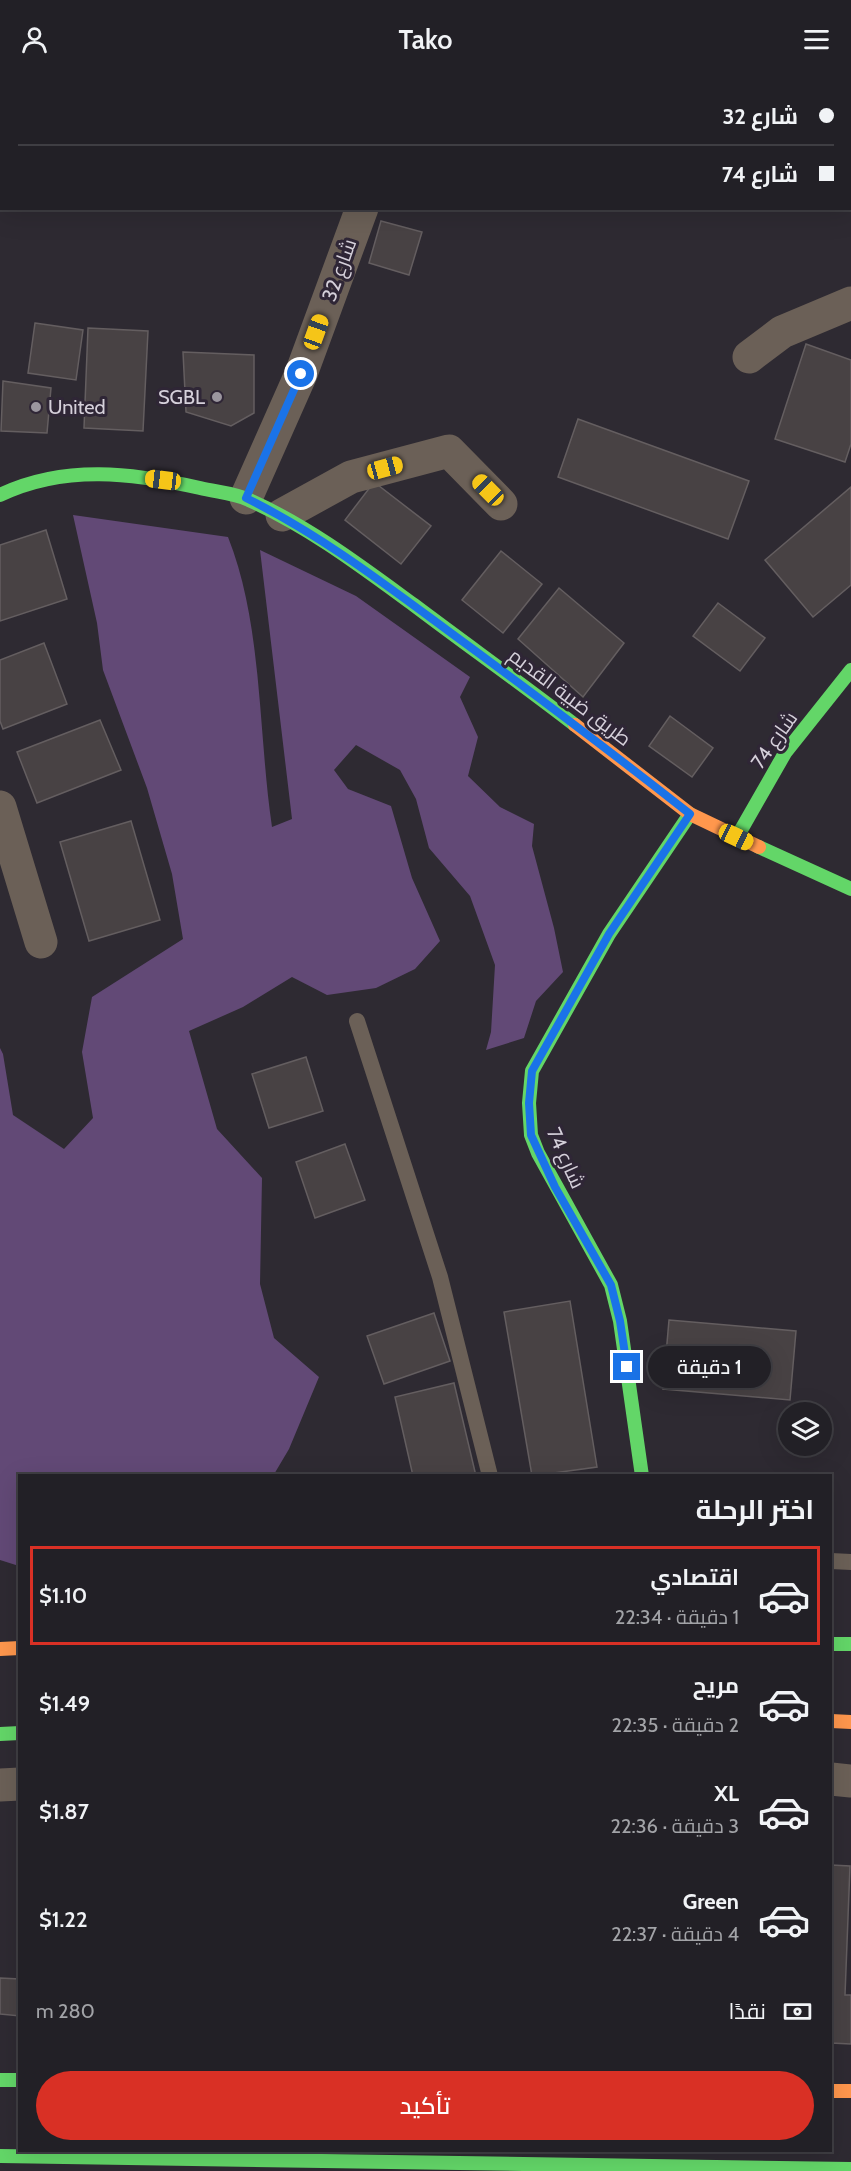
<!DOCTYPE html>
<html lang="ar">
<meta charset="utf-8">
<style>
body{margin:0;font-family:Cabin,Cairo,sans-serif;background:#2e2d32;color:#f1f3f6;direction:rtl;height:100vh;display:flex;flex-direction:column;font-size:22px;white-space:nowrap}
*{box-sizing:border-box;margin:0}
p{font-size:20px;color:#a2a3a7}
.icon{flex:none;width:33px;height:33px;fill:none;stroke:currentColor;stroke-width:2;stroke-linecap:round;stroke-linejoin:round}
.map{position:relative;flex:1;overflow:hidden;direction:ltr}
.details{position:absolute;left:18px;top:1396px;width:814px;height:678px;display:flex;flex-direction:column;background:#222026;border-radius:0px;box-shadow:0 6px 24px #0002,0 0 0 2px #3f3e43;direction:rtl}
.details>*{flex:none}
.banner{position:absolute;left:0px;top:0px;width:852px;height:132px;box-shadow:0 6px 24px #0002,0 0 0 2px #3f3e43;direction:rtl;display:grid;align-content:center;height:132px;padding:0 18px;background:#222026}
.fabs{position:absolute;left:778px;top:1324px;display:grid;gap:12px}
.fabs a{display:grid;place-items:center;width:54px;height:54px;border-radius:50%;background:#222026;box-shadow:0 6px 24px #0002,0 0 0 2px #3f3e43;font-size:30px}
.end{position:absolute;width:27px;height:27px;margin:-14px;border:8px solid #1a73e8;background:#fff;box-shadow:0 0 0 3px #fff}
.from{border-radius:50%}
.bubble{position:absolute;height:42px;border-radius:21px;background:#222026;box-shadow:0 6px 24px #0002,0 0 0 2px #3f3e43;font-size:20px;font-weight:600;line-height:42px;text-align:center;direction:rtl}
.car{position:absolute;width:18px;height:36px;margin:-18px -9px;border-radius:8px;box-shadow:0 0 4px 2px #0007;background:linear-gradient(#f5c518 24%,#345 0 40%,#f5c518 0 76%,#345 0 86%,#f5c518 0)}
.banner b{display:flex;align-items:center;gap:21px;height:57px;font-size:22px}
.banner b+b{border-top:2px solid #3f3e43}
.banner i{width:15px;height:15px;background:#f1f3f6}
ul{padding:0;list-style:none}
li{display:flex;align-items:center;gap:18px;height:99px;margin:0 12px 9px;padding:0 6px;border:3px solid transparent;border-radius:0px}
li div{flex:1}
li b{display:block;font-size:22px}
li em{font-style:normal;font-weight:600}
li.current{border-color:#d93025}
li>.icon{width:54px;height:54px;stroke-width:1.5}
h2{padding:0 18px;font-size:27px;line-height:72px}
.pay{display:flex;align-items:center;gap:15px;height:66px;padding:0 18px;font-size:22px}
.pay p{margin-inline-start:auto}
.action{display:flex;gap:12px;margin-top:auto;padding:12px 18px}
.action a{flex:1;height:69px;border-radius:36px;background:#d93025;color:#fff;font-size:24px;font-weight:600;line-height:69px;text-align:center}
header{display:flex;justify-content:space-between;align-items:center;height:78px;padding:0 18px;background:#222026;font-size:27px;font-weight:600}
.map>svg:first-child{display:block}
.forest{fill:#624976}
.building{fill:#484244;stroke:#645e60;stroke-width:1.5}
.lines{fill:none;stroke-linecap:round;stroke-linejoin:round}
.lane{stroke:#6b6057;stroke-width:16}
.street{stroke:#6b6057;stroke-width:33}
.fast{stroke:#63d668;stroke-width:14}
.slow{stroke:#ff974d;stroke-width:14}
.route{stroke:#1a73e8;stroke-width:8}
.poi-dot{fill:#9b969f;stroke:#2f2636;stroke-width:2}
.labels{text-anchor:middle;stroke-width:6;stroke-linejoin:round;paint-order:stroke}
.street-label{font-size:20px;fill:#d5d0da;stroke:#2f2636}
.poi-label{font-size:20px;fill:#d5d0da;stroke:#2f2636;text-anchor:end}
</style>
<header><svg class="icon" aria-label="menu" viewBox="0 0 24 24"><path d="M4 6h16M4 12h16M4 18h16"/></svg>Tako<svg class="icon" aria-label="person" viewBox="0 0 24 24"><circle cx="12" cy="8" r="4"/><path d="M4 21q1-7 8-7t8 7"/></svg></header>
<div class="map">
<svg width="851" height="2093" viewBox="0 0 851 2093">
<rect width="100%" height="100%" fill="#2e2a32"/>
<path class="forest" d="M73,437L228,459C263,547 258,655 272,749L292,741L260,472L356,518L470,599L460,619L478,659L468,698L500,729L534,746L532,768L554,850L563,894L536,923L524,960L486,972L491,954L495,887L470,818L429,770L416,721L400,692L356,667L334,692L348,711L391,728L412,800L440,863L415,891L376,910L327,917L292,899L243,929L189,953L217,1051L262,1100L260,1206L274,1260L319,1299L289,1371L273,1398H20L19,1488L0,1482V970L3,976L13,1037L64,1071L93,1040L82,974L92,919L183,861L172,796L147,710L103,592L97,545Z"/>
<path class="building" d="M381,143L422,154L409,197L369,185Z
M35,245L83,252L76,302L28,295Z
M88,250L148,253L143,353L84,350Z
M806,266L851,282V366L845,384L775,361Z
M183,274L254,277V335L231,348L186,334Z
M3,303L51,310L47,355L1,353Z
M578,341L749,403L728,461L558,399Z
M374,404L431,448L401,486L345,442Z
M851,409V507L813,539L765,482Z
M46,452L67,521L0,543V467Z
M501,473L542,506L503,555L462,522Z
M559,510L624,565L583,619L518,561Z
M718,525L765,560L740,593L693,558Z
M44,565L67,626L3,651L0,643V582Z
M670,638L713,670L692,699L649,668Z
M100,642L121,692L37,725L17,674Z
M131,743L160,842L89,863L60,764Z
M306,979L323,1033L269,1050L252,996Z
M345,1066L365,1122L315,1140L296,1084Z
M570,1223L597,1389L532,1398L504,1234Z
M434,1235L450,1283L384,1306L367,1258Z
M669,1242L796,1253L790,1322L663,1311Z
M454,1305L476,1398H413L395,1319Z
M831,1787L850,1788L845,1917H851V1966L831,1965Z
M0,1900L20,1901V1938L0,1936Z"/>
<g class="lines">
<path class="lane" d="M357,943L440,1199L490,1398
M831,1483L851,1484"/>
<path class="street" d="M406,2V0
M749,279L782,254L851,225
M246,420L301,296L362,130
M282,437L351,399L449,373L501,426
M0,729L41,864
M831,1701L851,1703
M0,1707L20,1706"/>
<path class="fast" d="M0,417C65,386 133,395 200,410C216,414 235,415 249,422C308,448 362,489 414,527C467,567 522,606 575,647
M737,759L785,675L851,592
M759,769L851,811
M642,1398L620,1243L611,1207L538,1075L531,1057L529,1025L532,993L609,856L690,736
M831,1566H851
M0,1656L20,1655
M0,2002H20
M0,2078L851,2091"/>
<path class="slow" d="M575,647L690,736L759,769
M0,1571L20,1570
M831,1643L851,1644
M831,2013H851"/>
</g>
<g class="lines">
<path class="route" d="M301,296L246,420C319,456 382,504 447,552C529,612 610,673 690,736L609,856L532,993L529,1025L531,1057L555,1109L611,1207L620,1243L627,1289"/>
</g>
<g class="poi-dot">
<circle cx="217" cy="319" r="6"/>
<circle cx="36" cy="329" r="6"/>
</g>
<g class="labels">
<g class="street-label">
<text transform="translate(339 192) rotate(-70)" y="7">شارع 32</text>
<text transform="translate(570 619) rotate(37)" y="7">طريق ضبية القديم</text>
<text transform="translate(774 662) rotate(-55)" y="7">شارع 74</text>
<text transform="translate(566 1080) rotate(66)" y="7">شارع 74</text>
</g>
<g class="poi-label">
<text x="205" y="326">SGBL</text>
<text x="48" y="336" text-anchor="start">United</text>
</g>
</g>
</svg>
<div class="fabs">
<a><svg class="icon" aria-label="layers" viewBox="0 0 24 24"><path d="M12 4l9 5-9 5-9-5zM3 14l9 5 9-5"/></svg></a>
</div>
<i class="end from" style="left:301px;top:296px"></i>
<i class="end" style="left:627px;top:1289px"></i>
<div class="bubble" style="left:648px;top:1268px;width:123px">1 دقيقة</div>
<i class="car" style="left:316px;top:254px;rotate:20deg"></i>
<i class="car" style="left:385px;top:390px;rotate:75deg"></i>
<i class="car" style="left:163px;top:402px;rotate:277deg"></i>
<i class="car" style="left:488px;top:412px;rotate:315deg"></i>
<i class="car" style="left:736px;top:759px;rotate:115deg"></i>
<div class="banner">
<b><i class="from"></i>شارع 32</b>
<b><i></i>شارع 74</b>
</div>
<section class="details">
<h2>اختر الرحلة</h2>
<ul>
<li class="current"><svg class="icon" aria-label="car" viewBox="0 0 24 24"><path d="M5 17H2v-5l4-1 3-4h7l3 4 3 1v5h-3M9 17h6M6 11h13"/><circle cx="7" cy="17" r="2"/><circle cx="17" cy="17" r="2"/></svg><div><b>اقتصادي</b><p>1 دقيقة · 22:34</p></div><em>$1.10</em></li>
<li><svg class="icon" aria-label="car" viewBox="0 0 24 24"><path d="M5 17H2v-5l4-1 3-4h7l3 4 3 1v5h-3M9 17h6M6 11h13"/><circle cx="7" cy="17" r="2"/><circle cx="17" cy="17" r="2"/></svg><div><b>مريح</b><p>2 دقيقة · 22:35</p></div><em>$1.49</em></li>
<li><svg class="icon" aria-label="car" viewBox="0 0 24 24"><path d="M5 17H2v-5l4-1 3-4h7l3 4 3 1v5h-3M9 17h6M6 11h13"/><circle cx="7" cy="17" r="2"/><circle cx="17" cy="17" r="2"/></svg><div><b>XL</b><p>3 دقيقة · 22:36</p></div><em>$1.87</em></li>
<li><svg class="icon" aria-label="car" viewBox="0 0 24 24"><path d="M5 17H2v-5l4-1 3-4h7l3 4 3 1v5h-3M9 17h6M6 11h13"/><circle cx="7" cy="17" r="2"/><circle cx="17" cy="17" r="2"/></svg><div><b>Green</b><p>4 دقيقة · 22:37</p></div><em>$1.22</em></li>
</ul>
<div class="pay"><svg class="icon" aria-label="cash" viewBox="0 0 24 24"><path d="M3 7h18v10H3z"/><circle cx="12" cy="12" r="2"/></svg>نقدًا<p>280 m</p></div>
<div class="action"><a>تأكيد</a></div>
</section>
</div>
